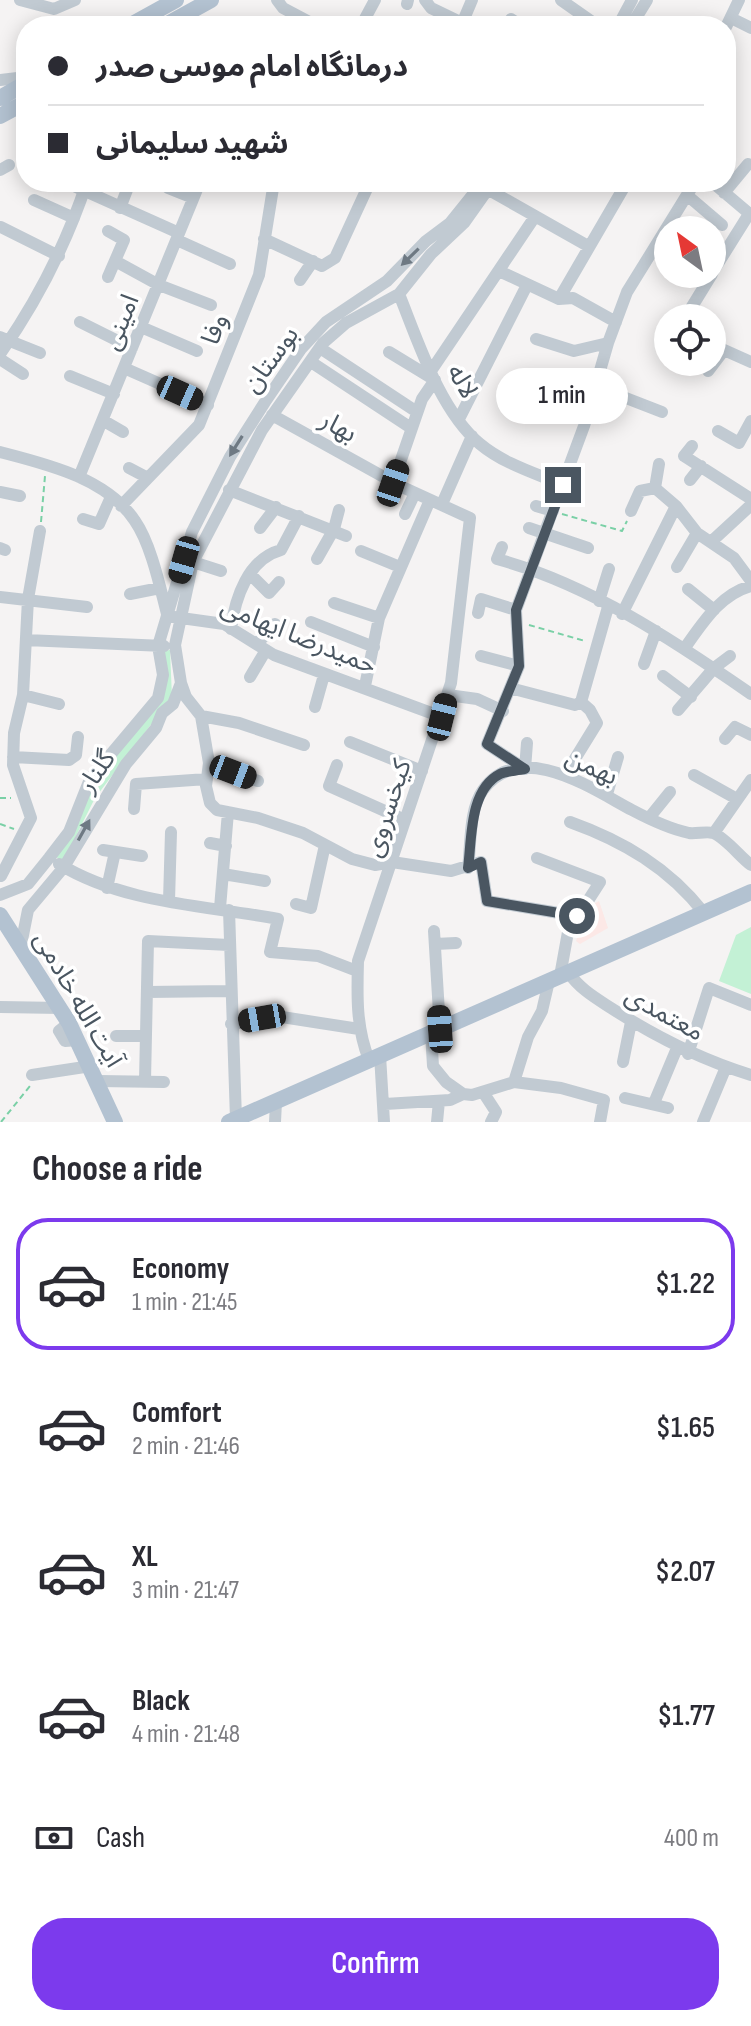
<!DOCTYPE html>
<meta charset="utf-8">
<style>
body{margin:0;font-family:"Sofia Sans Condensed","Noto Sans Arabic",sans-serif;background:#f7f7f7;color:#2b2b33;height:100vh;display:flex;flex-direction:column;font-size:30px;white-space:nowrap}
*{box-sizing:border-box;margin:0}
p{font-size:26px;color:#7c7c81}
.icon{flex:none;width:44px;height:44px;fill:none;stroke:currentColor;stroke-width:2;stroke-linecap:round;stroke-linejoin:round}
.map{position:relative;height:1122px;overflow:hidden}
.drawer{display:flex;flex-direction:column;background:#fff;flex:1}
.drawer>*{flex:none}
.banner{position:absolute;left:16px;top:16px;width:720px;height:176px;border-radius:32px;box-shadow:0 4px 20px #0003;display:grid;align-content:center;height:176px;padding:0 32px;background:#fff}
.needle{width:52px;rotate:327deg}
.fabs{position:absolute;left:654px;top:216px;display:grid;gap:16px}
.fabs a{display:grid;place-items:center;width:72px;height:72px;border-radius:50%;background:#fff;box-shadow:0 4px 20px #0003;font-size:40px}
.end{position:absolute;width:36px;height:36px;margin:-18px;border:10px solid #4a5661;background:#fff;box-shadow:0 0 0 4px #fff}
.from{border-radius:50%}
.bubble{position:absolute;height:56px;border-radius:28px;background:#fff;box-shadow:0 4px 20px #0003;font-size:26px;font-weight:600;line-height:56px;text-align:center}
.car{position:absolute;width:24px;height:48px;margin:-24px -12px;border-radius:10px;box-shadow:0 0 6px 2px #0007;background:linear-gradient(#222 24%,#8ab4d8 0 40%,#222 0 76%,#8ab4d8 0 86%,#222 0)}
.banner b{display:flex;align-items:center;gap:28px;height:76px;font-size:30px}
.banner b+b{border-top:2px solid #e1e1e2}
.banner i{width:20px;height:20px;background:#2b2b33}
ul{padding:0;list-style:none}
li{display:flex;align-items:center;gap:24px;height:132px;margin:0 16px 12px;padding:0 16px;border:4px solid transparent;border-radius:32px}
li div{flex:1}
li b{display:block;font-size:30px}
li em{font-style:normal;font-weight:600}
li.on{border-color:#7c3aed}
li>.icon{width:72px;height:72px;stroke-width:1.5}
h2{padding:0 32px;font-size:36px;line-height:96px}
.pay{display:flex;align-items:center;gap:20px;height:88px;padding:0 32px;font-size:30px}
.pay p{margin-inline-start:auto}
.button{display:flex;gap:16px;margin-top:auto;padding:16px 32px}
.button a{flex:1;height:92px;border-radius:32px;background:#7c3aed;color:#fff;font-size:32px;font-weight:600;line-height:92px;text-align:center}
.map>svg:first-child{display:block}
.medical{fill:#fce8e6}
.green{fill:#c3f1d5}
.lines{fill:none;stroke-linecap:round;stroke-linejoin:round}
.path{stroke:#7ad0a6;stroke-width:2;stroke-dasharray:6 4;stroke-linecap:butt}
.minor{stroke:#c1cad2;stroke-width:12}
.major{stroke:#b3c2d1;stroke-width:16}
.oneway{fill:#6e7983}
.route{stroke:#4a5661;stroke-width:10}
.labels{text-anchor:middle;stroke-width:7;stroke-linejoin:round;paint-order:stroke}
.street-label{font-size:26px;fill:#4a5661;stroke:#fff}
</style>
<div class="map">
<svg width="751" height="1122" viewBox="0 0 751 1122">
<rect width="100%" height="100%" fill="#f5f3f3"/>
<path class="medical" d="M599,901L608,928L580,944L576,941L589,907Z"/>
<path class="green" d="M170,650L172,697L95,798L63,862L55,856L93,781L161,699V651Z
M751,927V994L719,981L736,935Z"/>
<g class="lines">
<path class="path" d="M562,514L622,531L627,521
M41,522L45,476
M529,625L585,641
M0,798H11
M0,824L14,829
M1,1122L30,1086"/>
<path class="minor" d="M20,0L54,9L75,0
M277,0L283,8L317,26
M425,0L431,8L462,23
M561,0L598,26
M407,4L408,0
M731,18L751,28
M361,26L375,0
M461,26L472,0
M507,26L511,19L522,26
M618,26L632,0
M631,26L647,0
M726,27L739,0
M0,80L26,77
M0,170L9,165
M65,182L179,233
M712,182L751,215
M168,188L193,198
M489,190L588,246
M724,193L748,164
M688,196L722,225
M34,200L74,218
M120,208L130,182
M1,227L59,256
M264,239L322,266L335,258L370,182
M177,240L230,264
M117,262L159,285L211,305
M499,271L559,299L573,298L616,322
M712,273L749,214
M108,277L124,240L108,231
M300,280L313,261
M399,294C418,341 440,411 480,444C504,464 535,473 563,485
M559,299L627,182
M685,318L712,274
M80,322L132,348
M141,327L197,351
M0,337L40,353
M536,339L574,351L608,343
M668,346V345
M320,348L417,412
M389,352L435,380L422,399L393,483
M0,354C38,300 66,245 87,182
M0,359L23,374
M311,362L411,428
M124,368L208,405
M431,371L534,218
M708,371L724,350L751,362
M70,376L114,394
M595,386L662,412
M535,393L540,378L592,398
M272,415L400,486L470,518L451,683L358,961C357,996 356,1027 369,1060
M459,419L527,285
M104,421L123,432
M718,431L739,443L751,421
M692,446L684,456L751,499
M0,452C46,464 107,478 135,521C151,544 160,587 167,614
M129,468L148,478
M79,477L200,182
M690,480L701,466
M655,488L659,464
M229,490L346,536
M0,492L20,496
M442,504L472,436
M121,506L199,425L259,275L274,182
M536,506L553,511
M631,511L640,491L655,488L676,506L697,533L734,558L751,581
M405,514L415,493
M83,519L99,524L111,497
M260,528L276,507
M529,528L588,548
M712,541L751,505
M502,547L497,559C589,584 673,640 751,694
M0,548L5,550
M361,551L400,567
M317,559L334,529L339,510
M193,562L221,571
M677,567L697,533
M250,574L269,593L279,582
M688,589L714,610
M130,594L160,588
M0,597L87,607
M599,601L609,569
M334,603L379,618
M478,613L481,599L516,610
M622,614L676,506
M174,617L224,624L274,655L442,717
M311,622L374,647
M231,629C235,598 248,559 281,550L299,516
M26,640L164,646
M257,644L275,624
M684,649C702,624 720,594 751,586
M481,656L519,666
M644,664L656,631
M663,676L691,697
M250,677L266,650
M181,683L186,697L201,716L209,763L206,786L210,803L217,810L258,818L303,833L352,859L375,865L392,862L451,871L481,862L487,901L577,916
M365,686L379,618L430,500
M510,688L575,705L581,702
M23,695L59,704
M448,695L477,699L503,711
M315,707L324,675
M678,710L714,668L730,656
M201,716L239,723L304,745
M725,739L735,727L751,735
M350,742L422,771
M527,743L525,769L487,744L519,666L516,610L584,426L608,343L627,292L695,182
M13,757L69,760L76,755L78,737
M209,763L258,781
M337,765L329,786L405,820
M565,775L597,723L590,710L581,702L608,607
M694,775L737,799
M607,794L618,757
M134,809L136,784L207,779
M649,818L670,792
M570,822C623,841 669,868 704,913
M714,833L751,780
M210,843L226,846
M103,850L142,856
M537,858L600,882L568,932L560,976
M59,864C125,904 204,905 278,919L270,952L318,956L357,971
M468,868C471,845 469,809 483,790C520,738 594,790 632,810C649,819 670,829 689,833C696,834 707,831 713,833C726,838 740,857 751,865
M223,874L265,881
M1,876L31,818L13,765L14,733L23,695L28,599L40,531
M107,888L115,852
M0,895L28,884L49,858L69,832L90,779L158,698L163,675L158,646L192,532L230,457L265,402L301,349L326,322L387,281L426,241L450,223L483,182
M169,901L171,832
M296,904L311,908L325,845
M220,908L228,812
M229,910L236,1119
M434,931L440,1029
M435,944L456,943
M21,945L28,910L64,867L126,764L156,728L162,713L173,704L181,683L175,645L193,562L262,430L323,343L346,323L399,294L431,254L464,223L493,182
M568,972C580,989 594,997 611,1008C656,1037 699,1059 751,1075
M147,992L230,991
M0,1007L61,1008
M69,1023L59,1031L65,1041L78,1040
M231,1024L282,1017L359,1029
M431,1033L433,1066L446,1082L463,1094L472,1095L514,1082L561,1088L604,1100L600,1122
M116,1036H146
M688,1054L709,988L751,1005
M380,1055L384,1122
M623,1062L631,1022
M32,1075L91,1066
M99,1081L164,1082
M145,1081L148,941L229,945
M514,1082L528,1037L542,1011L549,981
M483,1092L496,1112L491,1122
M625,1098L668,1108
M654,1103L677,1048
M385,1104L450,1100L463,1094
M275,1122L276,1102
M437,1122L439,1101
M703,1122L726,1067"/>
<path class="major" d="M129,26L176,0
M164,26L211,0
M0,98L26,83
M0,116L26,102
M0,915L69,1023L115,1122
M229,1122L751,892"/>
</g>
<defs><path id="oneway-solid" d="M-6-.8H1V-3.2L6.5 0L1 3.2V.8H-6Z" transform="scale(2)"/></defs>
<g class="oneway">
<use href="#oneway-solid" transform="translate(410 257) rotate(136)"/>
<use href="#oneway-solid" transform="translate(236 446) rotate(122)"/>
<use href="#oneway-solid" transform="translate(84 830) rotate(-61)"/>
</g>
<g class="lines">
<path class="route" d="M563,485L516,610L519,666L487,744L525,769C517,771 506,771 500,774C469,790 472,839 468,868L481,862L487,901L577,916"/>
</g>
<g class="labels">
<g class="street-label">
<text transform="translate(120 322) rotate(-68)" y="9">امینی</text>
<text transform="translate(214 329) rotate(-69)" y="9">وفا</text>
<text transform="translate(270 359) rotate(-54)" y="9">بوستان</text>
<text transform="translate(463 381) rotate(60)" y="9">لاله</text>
<text transform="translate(339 426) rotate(29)" y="9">بهار</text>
<text transform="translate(299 635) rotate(22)" y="9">حمیدرضا ایهامی</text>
<text transform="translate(592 766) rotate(24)" y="9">بهمن</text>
<text transform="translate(96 771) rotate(-56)" y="9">گلنار</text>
<text transform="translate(387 808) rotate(-72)" y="9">کیخسروی</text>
<text transform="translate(79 999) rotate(60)" y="9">آیت الله خادمی</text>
<text transform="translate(665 1013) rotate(29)" y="9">معتمدی</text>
</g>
</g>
</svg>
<div class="fabs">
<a><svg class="needle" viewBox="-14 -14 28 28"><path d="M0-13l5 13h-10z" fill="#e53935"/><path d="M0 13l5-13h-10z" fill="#7c7c81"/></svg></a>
<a><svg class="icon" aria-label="locate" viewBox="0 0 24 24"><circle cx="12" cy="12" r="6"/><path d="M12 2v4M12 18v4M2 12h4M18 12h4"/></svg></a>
</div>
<i class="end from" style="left:577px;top:916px"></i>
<i class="end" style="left:563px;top:485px"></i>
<div class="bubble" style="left:496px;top:368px;width:132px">1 min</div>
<i class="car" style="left:180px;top:393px;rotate:114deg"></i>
<i class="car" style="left:393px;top:483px;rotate:19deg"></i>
<i class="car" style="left:184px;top:560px;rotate:196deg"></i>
<i class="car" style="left:442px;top:717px;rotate:14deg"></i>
<i class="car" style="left:233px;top:772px;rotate:111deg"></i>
<i class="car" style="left:262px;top:1018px;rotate:260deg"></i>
<i class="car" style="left:440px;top:1029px;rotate:356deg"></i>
<div class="banner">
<b><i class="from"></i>درمانگاه امام موسی صدر</b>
<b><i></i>شهید سلیمانی</b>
</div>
</div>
<section class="drawer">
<h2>Choose a ride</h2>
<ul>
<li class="on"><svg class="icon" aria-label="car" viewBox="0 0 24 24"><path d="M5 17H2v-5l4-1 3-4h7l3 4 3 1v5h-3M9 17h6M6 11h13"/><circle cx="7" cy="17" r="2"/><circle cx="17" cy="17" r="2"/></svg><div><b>Economy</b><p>1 min · 21:45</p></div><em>$1.22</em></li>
<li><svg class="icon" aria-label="car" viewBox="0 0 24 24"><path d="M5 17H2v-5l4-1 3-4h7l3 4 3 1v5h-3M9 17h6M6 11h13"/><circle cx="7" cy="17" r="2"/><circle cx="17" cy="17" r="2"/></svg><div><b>Comfort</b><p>2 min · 21:46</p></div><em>$1.65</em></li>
<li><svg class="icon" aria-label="car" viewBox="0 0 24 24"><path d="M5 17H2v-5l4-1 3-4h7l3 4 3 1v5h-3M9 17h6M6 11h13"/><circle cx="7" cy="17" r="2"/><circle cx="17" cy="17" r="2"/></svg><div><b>XL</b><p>3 min · 21:47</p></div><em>$2.07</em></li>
<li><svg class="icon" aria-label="car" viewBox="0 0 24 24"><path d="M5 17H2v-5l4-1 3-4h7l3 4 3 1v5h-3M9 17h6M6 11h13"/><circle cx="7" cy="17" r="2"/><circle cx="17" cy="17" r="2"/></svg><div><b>Black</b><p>4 min · 21:48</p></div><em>$1.77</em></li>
</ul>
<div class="pay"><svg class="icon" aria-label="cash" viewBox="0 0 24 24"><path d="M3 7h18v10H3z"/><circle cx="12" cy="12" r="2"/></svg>Cash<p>400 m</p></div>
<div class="button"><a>Confirm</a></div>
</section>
